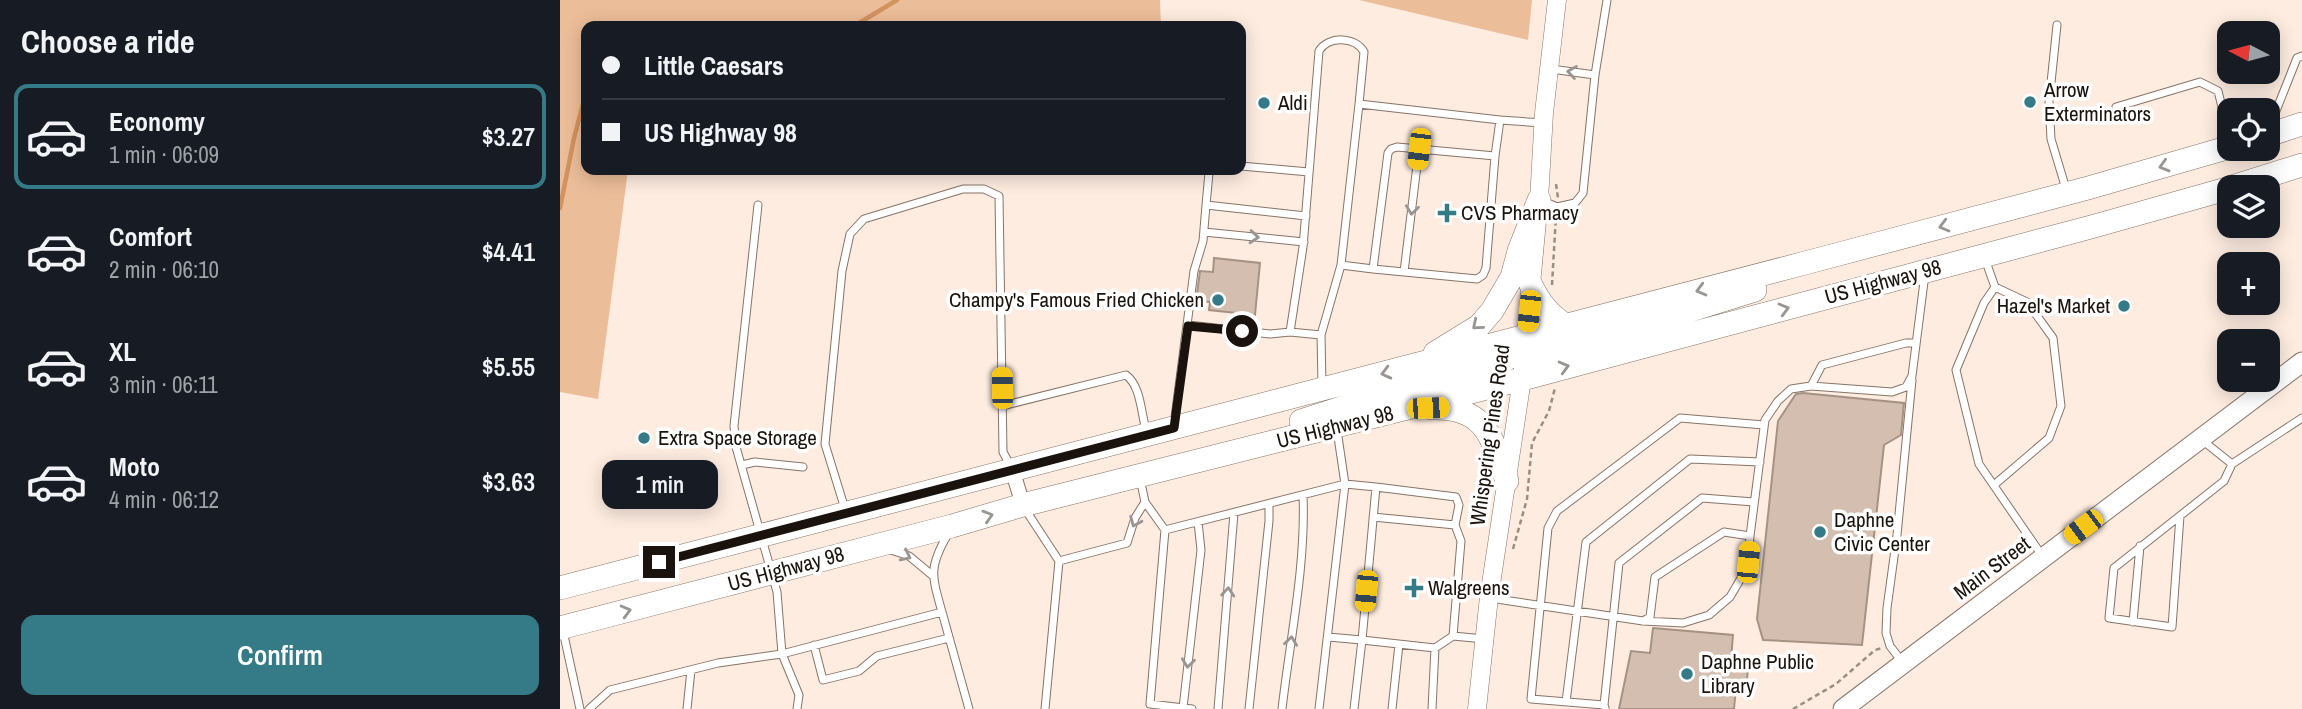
<!DOCTYPE html>
<meta charset="utf-8">
<style>
body{margin:0;font-family:"Archivo Narrow",sans-serif;background:#242831;color:#f1f3f6;height:100vh;display:flex;flex-direction:column;font-size:26px;white-space:nowrap}
*{box-sizing:border-box;margin:0}
p{font-size:23px;color:#9ea1a6}
.icon{flex:none;width:38px;height:38px;fill:none;stroke:currentColor;stroke-width:2;stroke-linecap:round;stroke-linejoin:round}
.map{position:relative;flex:1;overflow:hidden}
.drawer{display:flex;flex-direction:column;background:#171b24;width:560px}
.drawer>*{flex:none}
.guide{position:absolute;left:21px;top:21px;width:665px;height:154px;border-radius:14px;box-shadow:0 4px 18px #0003;display:grid;align-content:center;height:154px;padding:0 21px;background:#171b24}
.needle{width:46px;rotate:276deg}
.buttons{position:absolute;left:1657px;top:21px;display:grid;gap:14px}
.buttons a{display:grid;place-items:center;width:63px;height:63px;border-radius:14px;background:#171b24;box-shadow:0 4px 18px #0003;font-size:35px}
.end{position:absolute;width:32px;height:32px;margin:-16px;border:9px solid #1a130d;background:#fff;box-shadow:0 0 0 4px #fff}
.from{border-radius:50%}
.bubble{position:absolute;height:49px;border-radius:14px;background:#171b24;box-shadow:0 4px 18px #0003;font-size:23px;font-weight:600;line-height:49px;text-align:center}
.car{position:absolute;width:21px;height:42px;margin:-21px -10px;border-radius:9px;box-shadow:0 0 5px 2px #0007;background:linear-gradient(#f5c518 24%,#345 0 40%,#f5c518 0 76%,#345 0 86%,#f5c518 0)}
.guide b{display:flex;align-items:center;gap:24px;height:66px;font-size:26px}
.guide b+b{border-top:2px solid #363941}
.guide i{width:18px;height:18px;background:#f1f3f6}
ul{padding:0;list-style:none}
li{display:flex;align-items:center;gap:21px;height:105px;margin:0 14px 10px;padding:0 7px;border:4px solid transparent;border-radius:14px}
li div{flex:1}
li b{display:block;font-size:26px}
li em{font-style:normal;font-weight:600}
li.current{border-color:#347a87}
li>.icon{width:63px;height:63px;stroke-width:1.5}
h2{padding:0 21px;font-size:32px;line-height:84px}
.button{display:flex;gap:14px;margin-top:auto;padding:14px 21px}
.button a{flex:1;height:80px;border-radius:14px;background:#347a87;color:#fff;font-size:28px;font-weight:600;line-height:80px;text-align:center}
main{display:flex;flex:1;min-height:0}
.map>svg:first-child{display:block}
.green{fill:#ecbd99}
.lines{fill:none;stroke-linecap:round;stroke-linejoin:round}
.stream{stroke:#d2935f;stroke-width:4.5}
.building{fill:#d3beaf;stroke:#a69283;stroke-width:2}
.service-casing{stroke:#877466;stroke-width:9}
.minor-casing{stroke:#877466;stroke-width:16}
.tertiary-casing{stroke:#877466;stroke-width:19}
.secondary-casing{stroke:#877466;stroke-width:21}
.primary-casing{stroke:#877466;stroke-width:24}
.path{stroke:#9a8d83;stroke-width:2.5;stroke-dasharray:5 3.5;stroke-linecap:butt}
.service{stroke:#fff;stroke-width:7}
.minor{stroke:#fff;stroke-width:14}
.tertiary{stroke:#fff;stroke-width:18}
.secondary{stroke:#fff;stroke-width:19}
.primary{stroke:#fff;stroke-width:23}
.oneway{stroke:#989592}
.route{stroke:#1a130d;stroke-width:9}
.poi-dot{fill:#347a87;stroke:#fff;stroke-width:2.5}
.labels{text-anchor:middle;stroke-width:7;stroke-linejoin:round;paint-order:stroke}
.poi-label{font-size:21px;fill:#1a130d;stroke:#fff;text-anchor:start}
.street-label{font-size:21px;fill:#1a130d;stroke:#fff}
</style>
<main>
<section class="drawer">
<h2>Choose a ride</h2>
<ul>
<li class="current"><svg class="icon" aria-label="car" viewBox="0 0 24 24"><path d="M5 17H2v-5l4-1 3-4h7l3 4 3 1v5h-3M9 17h6M6 11h13"/><circle cx="7" cy="17" r="2"/><circle cx="17" cy="17" r="2"/></svg><div><b>Economy</b><p>1 min · 06:09</p></div><em>$3.27</em></li>
<li><svg class="icon" aria-label="car" viewBox="0 0 24 24"><path d="M5 17H2v-5l4-1 3-4h7l3 4 3 1v5h-3M9 17h6M6 11h13"/><circle cx="7" cy="17" r="2"/><circle cx="17" cy="17" r="2"/></svg><div><b>Comfort</b><p>2 min · 06:10</p></div><em>$4.41</em></li>
<li><svg class="icon" aria-label="car" viewBox="0 0 24 24"><path d="M5 17H2v-5l4-1 3-4h7l3 4 3 1v5h-3M9 17h6M6 11h13"/><circle cx="7" cy="17" r="2"/><circle cx="17" cy="17" r="2"/></svg><div><b>XL</b><p>3 min · 06:11</p></div><em>$5.55</em></li>
<li><svg class="icon" aria-label="car" viewBox="0 0 24 24"><path d="M5 17H2v-5l4-1 3-4h7l3 4 3 1v5h-3M9 17h6M6 11h13"/><circle cx="7" cy="17" r="2"/><circle cx="17" cy="17" r="2"/></svg><div><b>Moto</b><p>4 min · 06:12</p></div><em>$3.63</em></li>
</ul>
<div class="button"><a>Confirm</a></div>
</section>
<div class="map">
<svg width="1742" height="709" viewBox="0 0 1742 709">
<rect width="100%" height="100%" fill="#feece0"/>
<path class="green" d="M0,0H600L601,26H26V170H68L38,399L0,392Z
M799,0H972L968,40Z"/>
<g class="lines">
<path class="stream" d="M294,26L337,0
M0,208L14,138L26,93"/>
</g>
<path class="building" d="M654,258L700,263L695,315L649,310L650,302L636,301L640,271L653,272Z
M1243,393L1344,403L1341,435L1324,445L1302,645L1203,640L1197,619L1218,421L1236,394Z
M1093,628L1173,635L1171,659L1189,661L1186,688L1176,687L1174,709H1059L1071,651L1090,653Z"/>
<g class="lines">
<defs>
<path id="service" d="M1497,25L1489,102L1491,139L1506,189
M991,69L1035,75
M1556,107L1640,82L1658,91L1670,139
M1708,131L1737,58L1742,56
M681,166L749,172
M651,170L649,173L646,205L746,216
M983,201L997,207L1015,203L1023,193L1035,75L1047,0
M644,232L744,242
M1425,259L1435,287L1424,303L1396,370L1419,464L1483,557
M781,265L799,104
M813,269L917,279L923,275L926,268L935,156
M844,272L859,149
M628,325L710,334L730,332L761,335
M730,332L743,247L759,51C768,36 795,36 804,52L799,104L940,120
M762,385L761,335L781,265L813,269L828,153L831,149L837,147L935,156L940,120L983,123
M1251,386L1262,365L1346,343H1356
M442,406L566,375C581,386 581,413 586,430
M614,425L634,271L643,241L646,205
M777,430L785,484L816,487L802,640L875,648L893,636L924,639
M1642,440L1672,464L1742,418
M182,465L195,462L243,467
M580,478L585,502L605,530L590,704L632,709
M1434,485L1489,438L1501,406L1493,338L1467,302L1435,287
M816,487L896,497L899,505L895,525
M285,509L265,444L282,271L290,234L304,219L403,189H424L439,196L443,452L450,465
M465,509L499,561L485,709
M1620,516L1612,627L1549,618L1554,568L1664,481L1672,464
M813,517L895,525L901,541L893,636
M605,530L785,484L759,709
M328,549L349,556L372,575
M499,561L567,543L575,518L585,502
M930,598L1083,621L1123,623L1149,615L1170,597L1184,573L1188,562L1190,536
M382,612L409,709
M1083,621L1090,617L1095,577L1164,532L1190,536L1205,420L1218,401L1231,389L1251,386L1332,392L1346,387L1352,376L1365,274
M1573,622L1580,546
M3,631L20,709
M768,637L802,640L794,709
M254,645L263,680L299,671L317,656L389,638
M1343,663L1330,646L1326,633L1327,608L1337,535L1352,380
M1006,702L1026,542L1130,459L1200,462
M1044,705L971,699L988,528L997,511L1120,418L1204,425
M623,708L641,550L638,522
M1045,708L1044,705L1059,563L1142,498L1194,502
M29,709L50,690L158,663L222,654L217,592L176,447L174,426L198,205
M127,709L131,670
M237,709L239,695L222,654L382,612C372,576 368,568 388,534
M658,709L674,513
M689,709L709,521V504
M722,709C730,639 746,565 743,495
M832,709L839,644
M872,709L875,648"/>
<path id="minor" d="M452,469L463,505"/>
<path id="tertiary" d="M917,709L929,597L962,379L979,200L984,113L997,0"/>
<path id="secondary" d="M1283,709L1742,362"/>
<path id="primary" d="M1708,135L1742,124
M1672,187L1742,165
M971,285C980,304 989,314 1006,326
M875,353L919,326L932,311L952,277L959,251L979,200
M962,379C969,364 976,355 992,348L1099,320L1195,290
M872,408C926,406 932,438 947,481
M741,421L825,394L932,368L953,355L966,336
M0,588L1245,263L1528,188L1670,147
M0,628L392,526L463,505L962,379L1531,227L1670,188"/>
</defs>
<use href="#service" class="service-casing"/>
<use href="#minor" class="minor-casing"/>
<use href="#tertiary" class="tertiary-casing"/>
<use href="#secondary" class="secondary-casing"/>
<use href="#primary" class="primary-casing"/>
<path class="path" d="M996,184L998,198
M992,285L996,215
M953,549L967,499L972,443L989,411L995,388
M1233,709L1276,684L1315,650L1322,648"/>
<use href="#service" class="service"/>
<use href="#minor" class="minor"/>
<use href="#tertiary" class="tertiary"/>
<use href="#secondary" class="secondary"/>
<use href="#primary" class="primary"/>
</g>
<defs><path id="oneway-chevron" d="M-2-3.5L2.5 0L-2 3.5" fill="none" stroke-width="1.6" stroke-linecap="round" stroke-linejoin="round" transform="scale(1.75)"/></defs>
<g class="oneway">
<use href="#oneway-chevron" transform="translate(1012 72) rotate(-171)"/>
<use href="#oneway-chevron" transform="translate(1604 166) rotate(164)"/>
<use href="#oneway-chevron" transform="translate(852 210) rotate(97)"/>
<use href="#oneway-chevron" transform="translate(1384 226) rotate(165)"/>
<use href="#oneway-chevron" transform="translate(694 237) rotate(5)"/>
<use href="#oneway-chevron" transform="translate(1141 290) rotate(165)"/>
<use href="#oneway-chevron" transform="translate(1224 309) rotate(-15)"/>
<use href="#oneway-chevron" transform="translate(917 325) rotate(140)"/>
<use href="#oneway-chevron" transform="translate(1004 367) rotate(-15)"/>
<use href="#oneway-chevron" transform="translate(826 373) rotate(166)"/>
<use href="#oneway-chevron" transform="translate(428 516) rotate(-17)"/>
<use href="#oneway-chevron" transform="translate(575 522) rotate(113)"/>
<use href="#oneway-chevron" transform="translate(346 556) rotate(26)"/>
<use href="#oneway-chevron" transform="translate(668 592) rotate(-85)"/>
<use href="#oneway-chevron" transform="translate(66 611) rotate(-15)"/>
<use href="#oneway-chevron" transform="translate(731 641) rotate(-83)"/>
<use href="#oneway-chevron" transform="translate(628 663) rotate(97)"/>
</g>
<g class="lines">
<path class="route" d="M99,562L614,428L628,326L682,331"/>
</g>
<g class="poi-dot">
<circle cx="1470" cy="102" r="7"/>
<circle cx="704" cy="103" r="7"/>
<path d="M883.5 202.5h7v7h7v7h-7v7h-7v-7h-7v-7h7z"/>
<circle cx="658" cy="300" r="7"/>
<circle cx="1564" cy="306" r="7"/>
<circle cx="84" cy="438" r="7"/>
<circle cx="1260" cy="532" r="7"/>
<path d="M850.5 577.5h7v7h7v7h-7v7h-7v-7h-7v-7h7z"/>
<circle cx="1127" cy="674" r="7"/>
</g>
<g class="labels">
<g class="poi-label">
<text x="1484" y="97">Arrow<tspan x="1484" dy="24">Exterminators</tspan></text>
<text x="718" y="110">Aldi</text>
<text x="901" y="220">CVS Pharmacy</text>
<text x="644" y="307" text-anchor="end">Champy's Famous Fried Chicken</text>
<text x="1550" y="313" text-anchor="end">Hazel's Market</text>
<text x="98" y="445">Extra Space Storage</text>
<text x="1274" y="527">Daphne<tspan x="1274" dy="24">Civic Center</tspan></text>
<text x="868" y="595">Walgreens</text>
<text x="1141" y="669">Daphne Public<tspan x="1141" dy="24">Library</tspan></text>
</g>
<g class="street-label">
<text transform="translate(1323 282) rotate(-15)" y="7">US Highway 98</text>
<text transform="translate(775 427) rotate(-14)" y="7">US Highway 98</text>
<text transform="translate(930 435) rotate(-82)" y="7">Whispering Pines Road</text>
<text transform="translate(1432 568) rotate(-37)" y="7">Main Street</text>
<text transform="translate(226 569) rotate(-15)" y="7">US Highway 98</text>
</g>
</g>
</svg>
<div class="buttons">
<a><svg class="needle" viewBox="-14 -14 28 28"><path d="M0-13l5 13h-10z" fill="#e53935"/><path d="M0 13l5-13h-10z" fill="#9ea1a6"/></svg></a>
<a><svg class="icon" aria-label="locate" viewBox="0 0 24 24"><circle cx="12" cy="12" r="6"/><path d="M12 2v4M12 18v4M2 12h4M18 12h4"/></svg></a>
<a><svg class="icon" aria-label="layers" viewBox="0 0 24 24"><path d="M12 4l9 5-9 5-9-5zM3 14l9 5 9-5"/></svg></a>
<a>+</a>
<a>−</a>
</div>
<i class="end from" style="left:682px;top:331px"></i>
<i class="end" style="left:99px;top:562px"></i>
<div class="bubble" style="left:42px;top:460px;width:116px">1 min</div>
<i class="car" style="left:859px;top:149px;rotate:187deg"></i>
<i class="car" style="left:969px;top:311px;rotate:186deg"></i>
<i class="car" style="left:442px;top:388px;rotate:359deg"></i>
<i class="car" style="left:868px;top:408px;rotate:88deg"></i>
<i class="car" style="left:1523px;top:527px;rotate:233deg"></i>
<i class="car" style="left:1188px;top:562px;rotate:5deg"></i>
<i class="car" style="left:806px;top:591px;rotate:185deg"></i>
<div class="guide">
<b><i class="from"></i>Little Caesars</b>
<b><i></i>US Highway 98</b>
</div>
</div>
</main>
